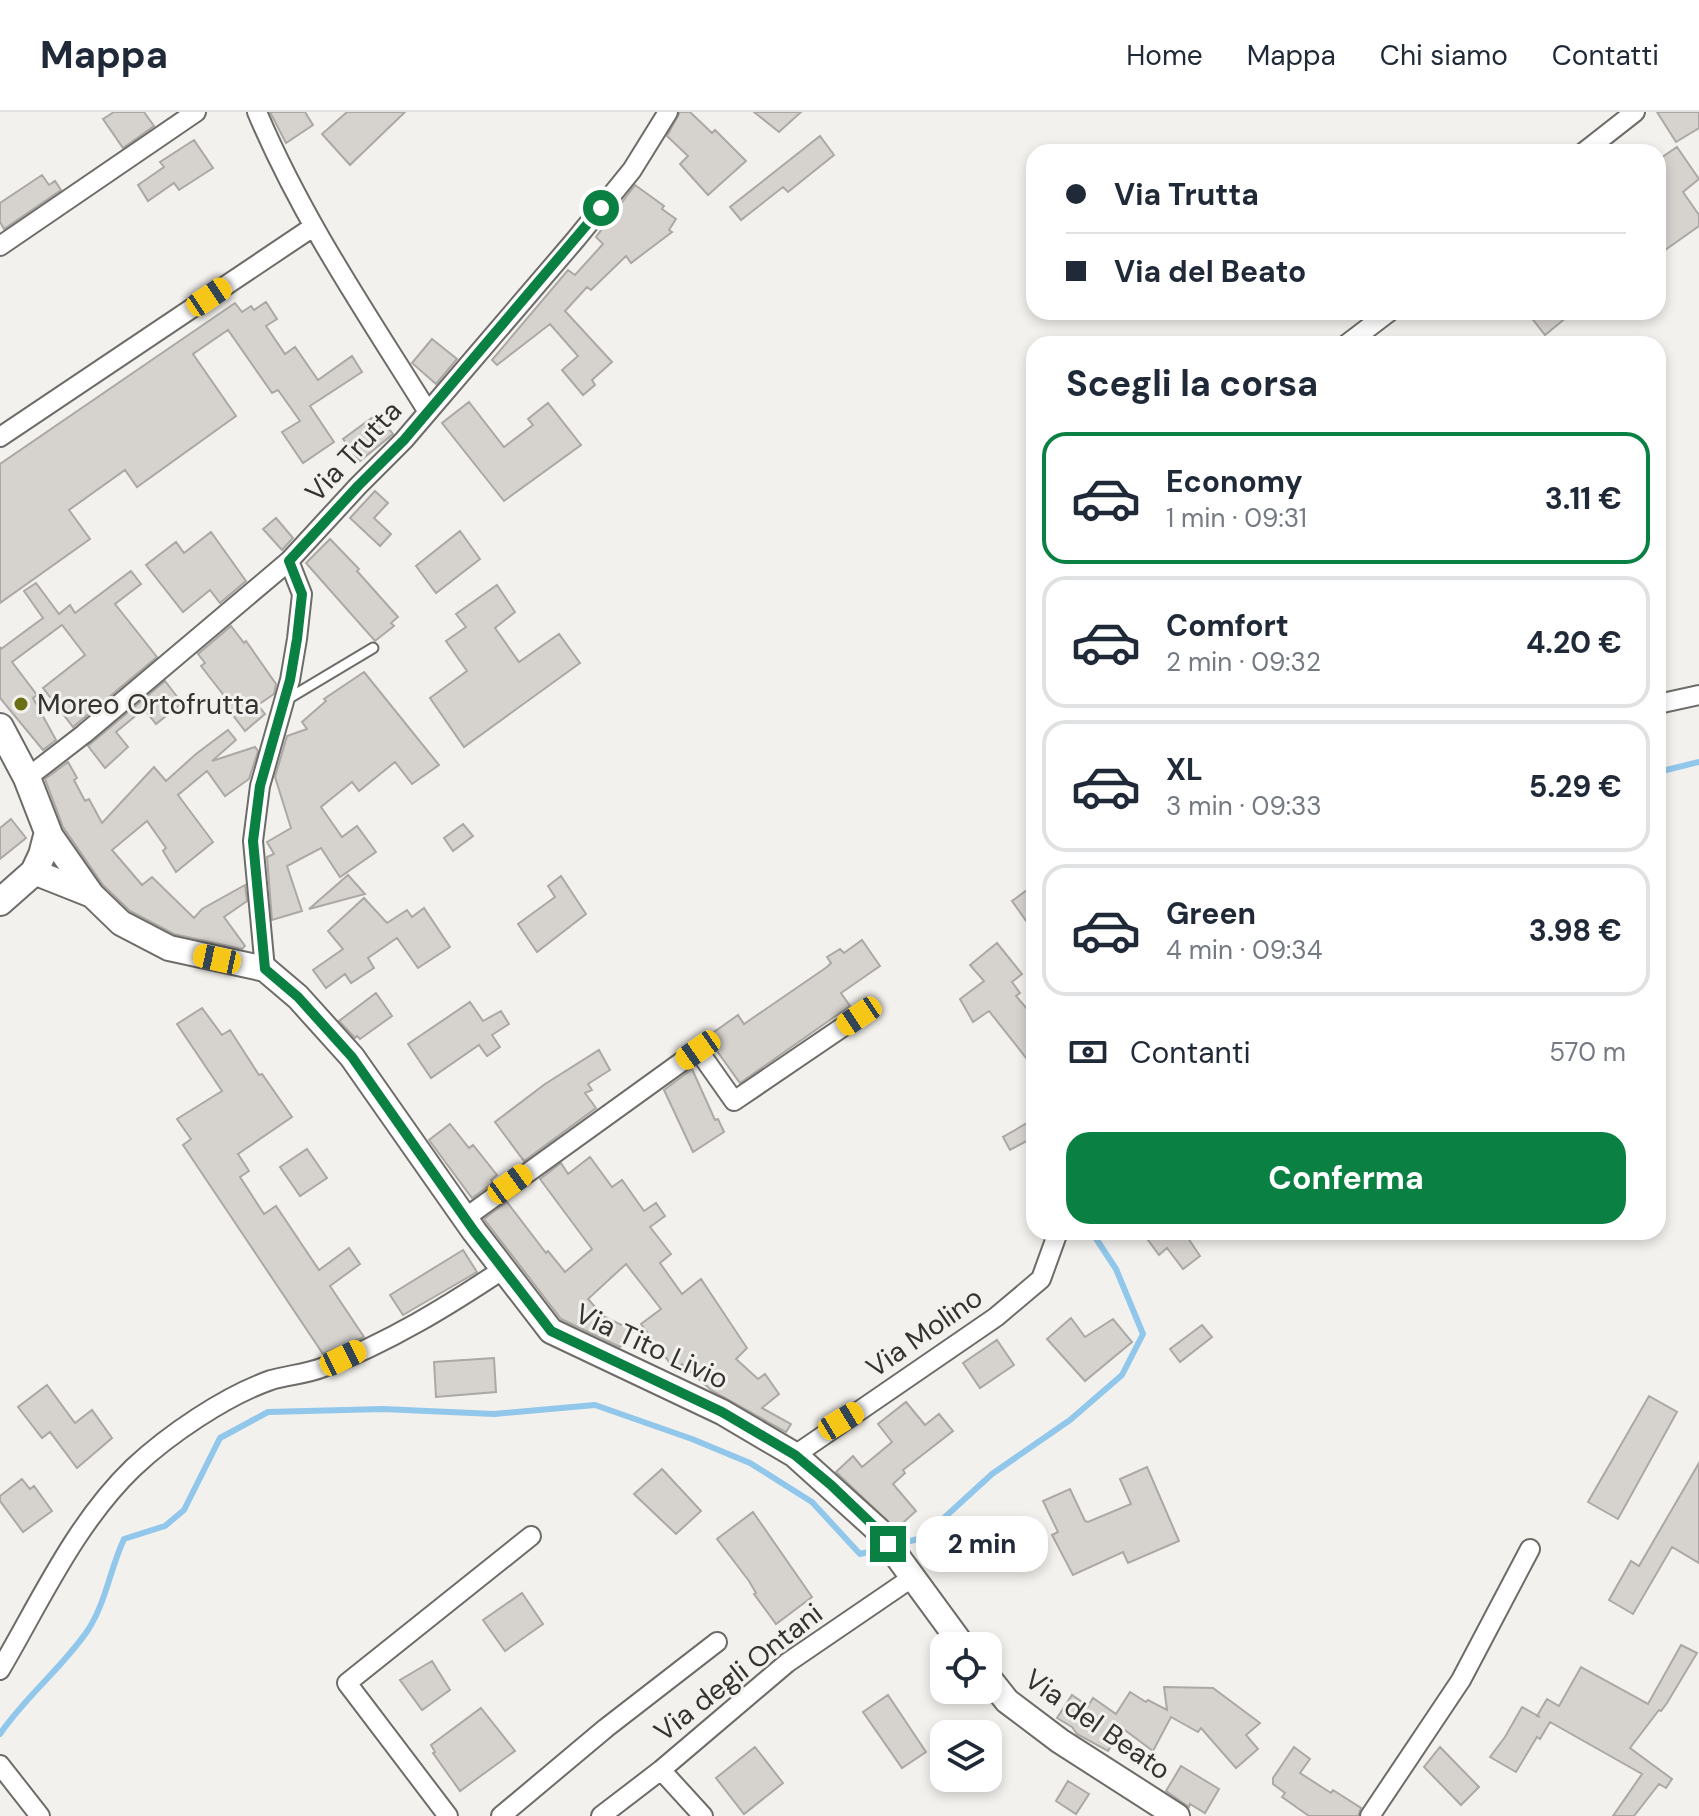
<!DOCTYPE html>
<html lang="it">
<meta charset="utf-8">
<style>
body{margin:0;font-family:"DM Sans",sans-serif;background:#f2f2f3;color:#1f2937;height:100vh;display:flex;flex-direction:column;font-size:30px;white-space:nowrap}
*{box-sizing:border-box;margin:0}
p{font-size:26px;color:#747a83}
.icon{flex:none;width:44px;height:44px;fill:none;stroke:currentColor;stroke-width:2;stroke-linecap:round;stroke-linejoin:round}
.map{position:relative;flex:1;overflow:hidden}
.details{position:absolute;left:1026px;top:224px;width:640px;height:904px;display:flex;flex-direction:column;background:#fff;border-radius:24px;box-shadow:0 4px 12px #0003}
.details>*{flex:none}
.top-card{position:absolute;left:1026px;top:32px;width:640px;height:176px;border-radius:24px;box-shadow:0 4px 12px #0003;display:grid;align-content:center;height:176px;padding:0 40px;background:#fff}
.tools{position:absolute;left:930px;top:1520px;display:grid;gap:16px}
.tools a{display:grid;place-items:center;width:72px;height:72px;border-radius:16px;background:#fff;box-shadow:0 4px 12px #0003;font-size:40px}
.end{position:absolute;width:36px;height:36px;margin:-18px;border:10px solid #0b8043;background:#fff;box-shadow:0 0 0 4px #fff}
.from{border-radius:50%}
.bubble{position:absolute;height:56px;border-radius:24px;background:#fff;box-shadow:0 4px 12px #0003;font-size:26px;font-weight:700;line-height:56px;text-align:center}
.car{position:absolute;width:24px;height:48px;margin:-24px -12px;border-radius:10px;box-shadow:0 0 6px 2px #0007;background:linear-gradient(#f5c518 24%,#345 0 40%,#f5c518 0 76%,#345 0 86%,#f5c518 0)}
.top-card b{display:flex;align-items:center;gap:28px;height:76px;font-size:30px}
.top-card b+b{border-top:2px solid #e0e1e3}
.top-card i{width:20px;height:20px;background:#1f2937}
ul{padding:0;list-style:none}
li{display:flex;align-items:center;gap:24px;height:132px;margin:0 16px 12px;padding:0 24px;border:4px solid #e0e1e3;border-radius:24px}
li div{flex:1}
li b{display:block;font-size:30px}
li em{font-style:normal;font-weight:700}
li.current{border-color:#0b8043}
li>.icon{width:72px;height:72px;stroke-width:1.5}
h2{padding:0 40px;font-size:36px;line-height:96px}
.pay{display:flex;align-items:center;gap:20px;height:88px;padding:0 40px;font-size:30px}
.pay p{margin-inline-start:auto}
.button{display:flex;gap:16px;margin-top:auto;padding:16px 40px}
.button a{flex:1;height:92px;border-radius:24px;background:#0b8043;color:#fff;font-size:32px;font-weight:700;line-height:92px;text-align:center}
header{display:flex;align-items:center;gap:48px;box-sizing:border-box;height:112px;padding:0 40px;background:#fff;border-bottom:2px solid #e0e1e3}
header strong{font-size:38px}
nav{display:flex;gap:44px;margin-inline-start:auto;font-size:28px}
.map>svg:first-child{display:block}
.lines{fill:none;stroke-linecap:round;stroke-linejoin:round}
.stream{stroke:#91c7ea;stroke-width:6}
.building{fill:#d6d3cf;stroke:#aba8a5;stroke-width:2}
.service-casing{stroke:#6e6c68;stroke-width:13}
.minor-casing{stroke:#6e6c68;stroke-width:22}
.tertiary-casing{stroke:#6e6c68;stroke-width:28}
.secondary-casing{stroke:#6e6c68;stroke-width:30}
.service{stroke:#fff;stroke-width:9}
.minor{stroke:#fff;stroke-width:18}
.tertiary{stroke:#fff;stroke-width:24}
.secondary{stroke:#fff;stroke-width:26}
.route{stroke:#0b8043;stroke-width:10}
.poi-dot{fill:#6b6f13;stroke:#f3f1ed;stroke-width:3}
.labels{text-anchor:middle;stroke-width:6;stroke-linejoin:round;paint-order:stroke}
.street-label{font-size:28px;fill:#343331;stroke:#f3f1ed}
.poi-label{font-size:28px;fill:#343331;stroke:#f3f1ed;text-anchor:start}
</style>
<header>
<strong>Mappa</strong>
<nav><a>Home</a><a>Mappa</a><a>Chi siamo</a><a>Contatti</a></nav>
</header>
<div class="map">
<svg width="1699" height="1704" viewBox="0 0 1699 1704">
<rect width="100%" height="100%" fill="#f3f1ed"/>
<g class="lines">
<path class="stream" d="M1658,660L1699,650
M895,1433L922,1426L992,1362L1070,1308L1122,1263L1143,1222L1116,1157L1095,1125L1094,1120
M0,1622C25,1585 63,1555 88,1518C106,1490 110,1457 124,1427L165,1414L184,1398L220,1326L268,1300L383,1297L494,1302L595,1293L692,1327L750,1351L812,1390L860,1442L885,1436"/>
</g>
<path class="building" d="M114,0H144L154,14L123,36L103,7Z
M270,0H305L313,13L286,31Z
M347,0H405L350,53L322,22Z
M680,0H690L712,21L715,18L746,49L708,83L680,52L688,44L667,24Z
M754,0H801L779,20Z
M1657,0H1699V16L1676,30Z
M820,24L834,43L788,80L783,75L741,108L730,95Z
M194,28L213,56L179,78L174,71L148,89L138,73L164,55L160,50Z
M1677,35L1699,67L1683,80L1699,103V114L1658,143V48Z
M42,63L49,73L55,69L61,78L4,117L0,110V91Z
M635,73L664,94L662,97L676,107L669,118L672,120L631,151L626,144L591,178L587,175L565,199L612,250L592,268L595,273L583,283L562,258L578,244L550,212L497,253L492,248L568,158L575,163L603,132L596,125Z
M266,190L277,207L266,214L285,242L295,235L318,268L352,244L362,260L310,294L334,330L303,351L282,320L300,309L278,278L272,281L228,218L193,242L236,304L137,375L125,358L69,398L90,427L0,491V352L235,191L242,200L251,194L254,198Z
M1527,200H1573L1545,223Z
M432,227L457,247L436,272L412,251Z
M469,290L504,335L533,313L528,307L548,291L581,333L504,389L442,311Z
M377,302L393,322L360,349L343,327Z
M375,379L388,391L374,406L391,422L380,434L350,406Z
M276,406L293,426L282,438L263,417Z
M460,419L480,447L436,481L416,454Z
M211,420L246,469L220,491L210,478L183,500L146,453L176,430L184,441Z
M330,427L359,457L357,459L398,505L391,511L394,514L375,529L306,451Z
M131,459L141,472L115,492L157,545L73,615L43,576L85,543L62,513L12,550L37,583L33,586L56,628L43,638L0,586V535L1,537L43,506L24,479L36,471L59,502L70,493L75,501Z
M497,473L515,500L495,516L519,550L559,522L580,551L464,635L430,586L467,559L446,529L466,515L456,502Z
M231,514L244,531L246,529L276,572L274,582L258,593L265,602L245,619L225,593L229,590L201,554L205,551L198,542Z
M364,560L439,653L412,672L395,650L359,679L352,670L321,695L342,725L357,714L376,740L340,765L321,736L287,754L302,799L272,808L267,745L274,742L267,730L291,716L275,665L287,624L307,617L302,610L326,589L324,587Z
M165,569L182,591L156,612L144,597L116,620L128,635L105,656L88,634Z
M228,618L236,628L212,649L255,635L258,639L249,667L225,684L207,659L178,683L213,730L176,760L163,739L166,736L147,709L112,738L142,773L152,765L194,806L202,797L245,773L247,789L224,805L245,834L242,837L174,822L130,799L103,773L63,715L45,667L68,650L77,666L74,668L85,689L89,687L102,711L154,655L166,669L196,642Z
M11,707L26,726L0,747V716Z
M463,712L473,724L453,739L444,726Z
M348,763L365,782L309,797Z
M561,764L586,802L537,840L518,812L555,785L548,774Z
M1034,773V820L1012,789Z
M364,786L387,811L407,798L412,805L424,796L450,835L418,856L397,826L368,846L374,856L351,871L345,862L326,876L313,858L343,837L328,819Z
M862,828L880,854L841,881L850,894L740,971L707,925L738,903L744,912L827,855L831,851L827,845L840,837L844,841Z
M997,831L1022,862L1012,870L1020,881L1016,884L1034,905V956L989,899L973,910L960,887L984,869L970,853Z
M376,881L392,904L360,927L357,924L355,926L339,909Z
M470,890L483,909L501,899L509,912L492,923L500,935L487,944L479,933L431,966L408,932Z
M202,896L222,923L230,918L259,963L262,962L292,1005L238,1042L249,1059L240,1065L264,1102L276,1094L319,1158L349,1136L360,1152L330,1174L364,1225L323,1242L183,1033L191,1027L177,1007L222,979L177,912Z
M599,938L610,958L588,972L592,978L585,981L596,996L524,1049L495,1010L545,972Z
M692,957L715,1008L718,1007L724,1020L693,1040L664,978Z
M1034,1007V1025L1010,1038L1003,1025Z
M450,1012L469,1036L473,1033L497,1063L491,1068L493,1071L472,1086L429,1028Z
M307,1037L327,1066L300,1084L280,1055Z
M590,1045L612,1075L622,1068L644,1099L656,1091L665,1104L650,1115L671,1142L660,1151L682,1182L701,1167L747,1236L736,1247L758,1267L765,1262L779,1282L762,1296L791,1312L786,1320L711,1278L682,1252L675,1258L641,1212L661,1197L626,1152L588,1187L603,1204L634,1219L620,1235L561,1207L484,1107L507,1090L546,1141L548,1139L565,1160L592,1137L540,1067L561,1051L568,1062Z
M1155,1120H1189L1186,1123L1200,1144L1183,1157L1167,1136L1159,1143L1148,1128L1157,1122Z
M463,1138L477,1160L403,1203L390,1183Z
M1071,1206L1085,1225L1113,1207L1132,1230L1085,1269L1047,1227Z
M1202,1213L1212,1225L1180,1250L1170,1237Z
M997,1228L1014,1253L980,1276L963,1251Z
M494,1246L496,1280L436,1285L434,1250Z
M47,1273L75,1311L92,1298L112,1326L77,1356L50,1320L42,1326L18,1295Z
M1649,1284L1677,1300L1618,1407L1588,1390Z
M906,1290L925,1313L939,1302L953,1319L903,1358L905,1361L893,1372L916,1399L896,1417L836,1360L853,1344L862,1355L892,1330L878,1312Z
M1699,1351V1451L1672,1435L1633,1502L1609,1488L1631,1449L1639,1454Z
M1147,1355L1179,1429L1128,1451L1123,1440L1073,1463L1052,1423L1058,1420L1043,1389L1070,1377L1085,1409L1088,1410L1131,1392L1120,1367Z
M662,1357L701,1399L676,1422L634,1382Z
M22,1367L30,1377L34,1374L52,1399L23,1420L0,1389V1384Z
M753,1400L812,1485L776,1512L754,1482L756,1481L749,1469L717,1427Z
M522,1481L543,1512L505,1539L483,1508Z
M1681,1533L1697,1541L1667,1591L1661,1599L1659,1598L1630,1636L1672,1667L1666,1676L1659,1672L1634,1704H1613L1642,1662L1550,1610L1540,1627L1537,1625L1516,1660L1490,1645L1505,1625L1522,1595L1540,1605L1537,1604L1547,1587L1559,1594L1581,1555L1648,1592Z
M432,1549L450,1578L422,1598L400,1568Z
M1164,1575L1213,1576L1260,1611L1246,1623L1258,1637L1236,1656L1201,1616L1198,1620L1171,1605L1153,1639L1122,1616L1108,1639L1077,1622L1072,1615L1057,1606L1072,1583L1088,1594L1093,1586L1116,1602L1130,1580L1146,1590L1148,1588L1167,1598Z
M888,1583L926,1640L902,1656L863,1600Z
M481,1596L515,1639L460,1679L433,1641L435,1640L431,1633Z
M755,1635L783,1671L744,1702L716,1666Z
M1294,1635L1310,1647L1300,1661L1331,1681L1333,1678L1361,1696L1358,1704H1309L1282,1685L1285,1681L1273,1672V1666Z
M1440,1635L1479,1675L1461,1693L1424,1655Z
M1181,1654L1219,1677L1205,1701L1190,1692L1189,1695L1166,1679Z
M1068,1669L1089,1682L1076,1702L1056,1689Z"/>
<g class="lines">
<defs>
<path id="service" d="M286,588L373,536"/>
<path id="minor" d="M257,0C302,107 367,202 428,300
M1584,40L1635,0
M0,134L196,0
M1347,232L1389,200
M0,325L313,115
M1658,592L1699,583
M27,666L84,622L289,449L358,374L404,328L576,127L632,58L668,0
M265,857L253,729L260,674L290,568L297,527L302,482L289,449
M465,1106L698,938L734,989L859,904
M795,1343L996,1205L1041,1167L1058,1120
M0,1558C40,1490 75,1412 133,1356C168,1323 225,1284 271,1268C288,1263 307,1262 324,1255C388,1231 448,1194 505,1156
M0,1653L40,1704
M661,1658L703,1704
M448,1704L347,1571L531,1424
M501,1704L606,1616L717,1530
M601,1704L661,1658L787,1551L913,1465
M1370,1704L1461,1568L1530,1437"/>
<path id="tertiary" d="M48,720L92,783
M34,760L92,783L121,811L169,836L265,857L298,885L352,945L474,1119L551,1219L722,1300L795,1343L878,1418L963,1534
M988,1565L1007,1589L1060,1629L1177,1704"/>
<path id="secondary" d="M0,615L27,666L48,720L42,743L34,760L0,790"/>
</defs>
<use href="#service" class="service-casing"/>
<use href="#minor" class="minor-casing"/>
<use href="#tertiary" class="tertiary-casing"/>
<use href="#secondary" class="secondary-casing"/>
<use href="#service" class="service"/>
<use href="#minor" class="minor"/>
<use href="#tertiary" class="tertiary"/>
<use href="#secondary" class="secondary"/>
</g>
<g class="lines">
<path class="route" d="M601,96L404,328L358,374L289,449L302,482L297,527L290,568L260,674L253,729L265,857L298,885L352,945L474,1119L551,1219L722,1300L795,1343L831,1373L878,1418L888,1432"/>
</g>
<circle class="poi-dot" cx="21" cy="592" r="8"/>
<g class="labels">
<g class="street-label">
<text transform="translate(353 339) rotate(-47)" y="10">Via Trutta</text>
<text transform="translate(924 1220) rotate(-35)" y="10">Via Molino</text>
<text transform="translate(652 1234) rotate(25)" y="10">Via Tito Livio</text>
<text transform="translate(738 1560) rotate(-38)" y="10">Via degli Ontani</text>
<text transform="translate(1098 1612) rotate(35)" y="10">Via del Beato</text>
</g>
<g class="poi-label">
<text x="37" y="602">Moreo Ortofrutta</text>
</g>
</g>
</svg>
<div class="tools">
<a><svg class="icon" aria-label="locate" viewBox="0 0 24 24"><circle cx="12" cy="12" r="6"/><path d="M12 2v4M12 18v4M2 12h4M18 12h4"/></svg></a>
<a><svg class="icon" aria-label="layers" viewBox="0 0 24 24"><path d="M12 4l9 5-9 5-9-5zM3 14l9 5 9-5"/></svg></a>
</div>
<i class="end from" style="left:601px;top:96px"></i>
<i class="end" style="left:888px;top:1432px"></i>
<div class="bubble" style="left:916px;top:1404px;width:132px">2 min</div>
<i class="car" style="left:209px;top:185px;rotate:56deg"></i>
<i class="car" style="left:217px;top:847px;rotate:282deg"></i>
<i class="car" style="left:859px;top:904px;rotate:236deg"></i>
<i class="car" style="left:698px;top:938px;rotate:235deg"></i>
<i class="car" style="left:510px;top:1072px;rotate:54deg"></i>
<i class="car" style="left:343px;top:1246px;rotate:64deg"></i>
<i class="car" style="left:841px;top:1309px;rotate:59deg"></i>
<div class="top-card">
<b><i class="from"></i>Via Trutta</b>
<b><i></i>Via del Beato</b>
</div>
<section class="details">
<h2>Scegli la corsa</h2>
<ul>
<li class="current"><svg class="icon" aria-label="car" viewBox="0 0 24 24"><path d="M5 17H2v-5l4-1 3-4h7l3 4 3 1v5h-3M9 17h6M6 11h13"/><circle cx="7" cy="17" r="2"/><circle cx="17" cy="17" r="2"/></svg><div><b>Economy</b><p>1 min · 09:31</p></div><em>3.11 €</em></li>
<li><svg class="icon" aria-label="car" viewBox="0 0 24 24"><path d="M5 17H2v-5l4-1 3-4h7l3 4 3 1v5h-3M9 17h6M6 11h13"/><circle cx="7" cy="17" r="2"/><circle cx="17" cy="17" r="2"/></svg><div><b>Comfort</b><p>2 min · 09:32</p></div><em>4.20 €</em></li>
<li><svg class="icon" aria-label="car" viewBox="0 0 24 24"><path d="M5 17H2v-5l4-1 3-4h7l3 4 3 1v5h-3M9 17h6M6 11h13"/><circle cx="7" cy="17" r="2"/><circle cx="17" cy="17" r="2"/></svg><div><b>XL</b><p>3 min · 09:33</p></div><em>5.29 €</em></li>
<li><svg class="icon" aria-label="car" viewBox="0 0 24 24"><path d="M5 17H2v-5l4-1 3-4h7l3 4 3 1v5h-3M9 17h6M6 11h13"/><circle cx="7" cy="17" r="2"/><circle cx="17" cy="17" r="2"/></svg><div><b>Green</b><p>4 min · 09:34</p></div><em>3.98 €</em></li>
</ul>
<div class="pay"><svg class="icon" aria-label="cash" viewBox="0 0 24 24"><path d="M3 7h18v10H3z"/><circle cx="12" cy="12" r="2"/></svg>Contanti<p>570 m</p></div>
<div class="button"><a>Conferma</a></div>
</section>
</div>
